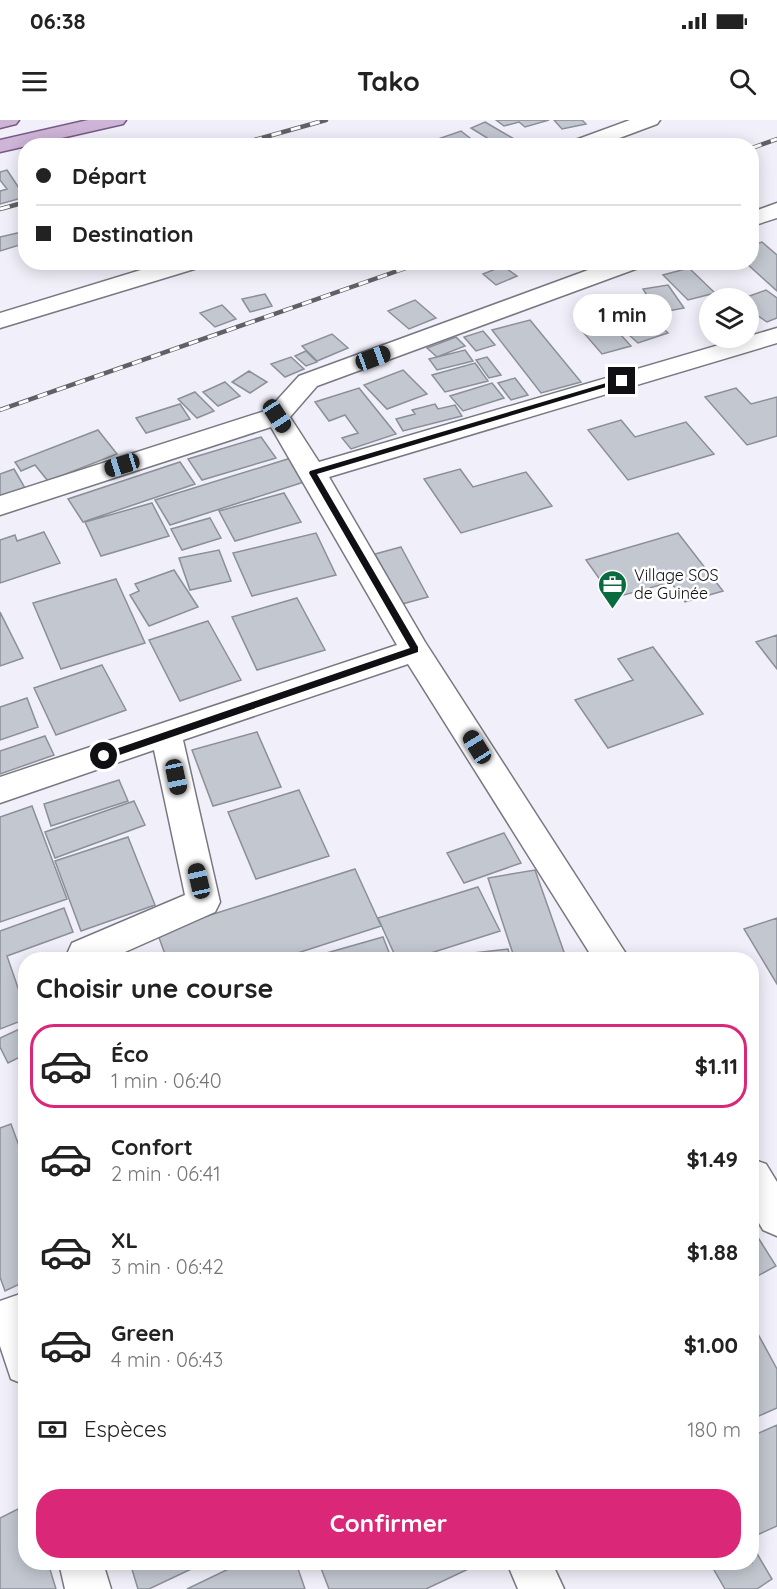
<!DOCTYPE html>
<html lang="fr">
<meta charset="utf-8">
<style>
body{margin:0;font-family:Quicksand,sans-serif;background:#f2f2f2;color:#222;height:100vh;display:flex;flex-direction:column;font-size:22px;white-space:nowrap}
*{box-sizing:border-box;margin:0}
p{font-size:20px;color:#767676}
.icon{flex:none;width:33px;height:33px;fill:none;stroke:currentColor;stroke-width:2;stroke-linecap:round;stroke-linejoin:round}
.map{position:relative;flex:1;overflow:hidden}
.side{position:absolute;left:18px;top:832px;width:741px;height:618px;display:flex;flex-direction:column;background:#fff;border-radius:24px;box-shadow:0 3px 15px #0003}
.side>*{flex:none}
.banner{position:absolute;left:18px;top:18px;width:741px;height:132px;border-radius:24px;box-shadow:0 3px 15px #0003;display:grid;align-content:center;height:132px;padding:0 18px;background:#fff}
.controls{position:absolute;left:699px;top:168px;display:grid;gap:12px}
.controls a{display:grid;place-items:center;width:60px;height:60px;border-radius:50%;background:#fff;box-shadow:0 3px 15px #0003;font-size:30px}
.end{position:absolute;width:27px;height:27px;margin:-14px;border:8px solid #101014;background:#fff;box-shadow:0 0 0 3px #fff}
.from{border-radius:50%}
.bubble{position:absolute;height:42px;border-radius:21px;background:#fff;box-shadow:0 3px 15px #0003;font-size:20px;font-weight:700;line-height:42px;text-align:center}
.car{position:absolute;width:18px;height:36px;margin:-18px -9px;border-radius:8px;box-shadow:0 0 4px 2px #0007;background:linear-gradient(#222 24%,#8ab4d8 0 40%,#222 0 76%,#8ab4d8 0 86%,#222 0)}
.banner b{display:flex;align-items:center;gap:21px;height:57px;font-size:22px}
.banner b+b{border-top:2px solid #e0e0e0}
.banner i{width:15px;height:15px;background:#222}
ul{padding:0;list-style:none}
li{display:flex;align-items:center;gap:18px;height:84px;margin:0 12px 9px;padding:0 6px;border:3px solid transparent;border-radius:24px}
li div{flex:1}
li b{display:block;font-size:22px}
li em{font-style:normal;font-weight:700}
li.active{border-color:#db2777}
li>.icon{width:54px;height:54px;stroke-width:1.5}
h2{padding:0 18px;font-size:27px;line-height:72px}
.pay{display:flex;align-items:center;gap:15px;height:66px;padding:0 18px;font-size:22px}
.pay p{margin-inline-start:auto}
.action{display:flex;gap:12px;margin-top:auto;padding:12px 18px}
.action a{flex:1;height:69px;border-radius:24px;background:#db2777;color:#fff;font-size:24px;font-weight:700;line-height:69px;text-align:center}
.status{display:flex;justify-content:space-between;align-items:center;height:42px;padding:0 30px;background:#fff;direction:ltr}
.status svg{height:16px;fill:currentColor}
header{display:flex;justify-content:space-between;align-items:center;height:78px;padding:0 18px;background:#fff;font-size:27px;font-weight:700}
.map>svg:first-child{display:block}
.building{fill:#c2c7d0;stroke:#8b8f98;stroke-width:1.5}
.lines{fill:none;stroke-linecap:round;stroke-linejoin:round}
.minor-casing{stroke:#797881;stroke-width:3}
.major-casing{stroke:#775a82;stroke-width:3}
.minor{fill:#fff;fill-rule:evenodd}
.major{fill:#ceb4d7;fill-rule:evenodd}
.rail-casing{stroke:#606066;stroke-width:4.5}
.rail{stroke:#fefefe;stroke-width:3;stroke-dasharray:10;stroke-linecap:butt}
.route{fill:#101014}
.labels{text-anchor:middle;stroke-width:5;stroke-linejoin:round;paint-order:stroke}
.poi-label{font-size:16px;fill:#101014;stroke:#fefefe;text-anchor:start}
</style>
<div class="status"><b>06:38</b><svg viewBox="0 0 49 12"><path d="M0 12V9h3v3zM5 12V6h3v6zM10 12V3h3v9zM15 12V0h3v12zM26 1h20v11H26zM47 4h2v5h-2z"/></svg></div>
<header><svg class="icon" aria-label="menu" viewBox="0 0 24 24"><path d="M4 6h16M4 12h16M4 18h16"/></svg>Tako<svg class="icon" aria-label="search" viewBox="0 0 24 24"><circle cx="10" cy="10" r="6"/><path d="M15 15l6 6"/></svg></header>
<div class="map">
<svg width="777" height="1469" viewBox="0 0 777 1469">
<rect width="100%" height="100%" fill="#f1f0fa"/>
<path class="building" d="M496,0H549L525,7L519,2L504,6Z
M554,0H582L586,4L562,9Z
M485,2L516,20L500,26L471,8Z
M461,11L480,26H441L435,20Z
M7,50L25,77L0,84V71L7,69L0,60V52Z
M26,111V123L0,131V117Z
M762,122L777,135V171L745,142H752V125Z
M503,146L517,156L496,165L483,154Z
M689,148L715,173L688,180L663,155Z
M668,165L684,188L658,193L643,169Z
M766,170L777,178V198L767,202L748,189V178H744Z
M265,174L272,186L250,192L242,179Z
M415,180L436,198L409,209L388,191Z
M222,185L236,199L215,207L200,193Z
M641,188L668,213L638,223L610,198Z
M530,200L581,262L541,273L492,210Z
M611,204L631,226L602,234L583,212Z
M483,211L495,225L476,231L464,217Z
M332,214L348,228L317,241L302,226Z
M456,217L465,226L437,237L427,228Z
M465,230L473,241L437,250L429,239Z
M306,231L317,242L306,246L295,236Z
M291,237L304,249L285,257L271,244Z
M487,237L501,255L489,258L476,240Z
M475,243L488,261L445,272L432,255Z
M403,250L427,274L387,289L364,265Z
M249,251L267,262L250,273L232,262Z
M515,258L528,275L511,280L498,263Z
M225,262L240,276L218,286L203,272Z
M492,263L504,278L463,291L450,276Z
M359,268L396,314L351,329L342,318L358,313L345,295L329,301L315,282Z
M736,268L751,284L777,277V316L747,325L705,277Z
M195,272L214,291L197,298L178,279Z
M180,284L190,299L146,313L136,298Z
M435,284L438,289L455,285L462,296L403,311L396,299L415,294L412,290Z
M621,300L635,317L686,302L714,334L628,360L588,310Z
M98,310L117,334L48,361L35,345L21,351L15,342Z
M261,317L276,338L202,360L188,339Z
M291,338L307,361L170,405L155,380Z
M180,342L195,364L83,402L68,379Z
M14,349L25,368L0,377V354Z
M460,349L473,367L526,352L552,386L461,413L424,359Z
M284,373L301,402L235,421L219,391Z
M152,383L169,416L101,436L85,402Z
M210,398L221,418L182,430L171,409Z
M44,412L60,443L0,463V420L15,415L17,421Z
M316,413L336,455L252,476L233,433Z
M678,413L723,471L685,482L671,462L613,478L586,440Z
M401,427L428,477L402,484L375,434Z
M219,430L231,461L190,470L179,438Z
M174,450L198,487L149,506L130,475L139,471L135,464Z
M116,459L145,523L61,549L33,483Z
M297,478L325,530L257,550L232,497Z
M0,492L23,538L0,546Z
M208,501L241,560L180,581L149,520Z
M777,515V549L756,522Z
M653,527L703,594L608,628L575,580L633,560L618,539Z
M102,545L126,590L56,615L34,568Z
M27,578L38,607L0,620V587Z
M257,612L281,667L213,686L192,630Z
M45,616L54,635L0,654V631Z
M119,660L128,681L51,706L44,684Z
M299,670L329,736L256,759L228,692Z
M134,681L145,705L55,738L45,712Z
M32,686L67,779L0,802V697Z
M504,713L521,743L464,763L447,733Z
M128,717L155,785L81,811L55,741Z
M355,749L381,806L276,840H167L157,812Z
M535,750L565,835L541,840H515L488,758Z
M478,767L500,811L409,840H397L378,798Z
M64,788L73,812L7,836L26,891V899L0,909V811Z
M777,798V864L744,809Z
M383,817L392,840H302Z
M508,829L511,840H457L456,835Z
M26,906V934L8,943L0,927V918Z
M11,1004L26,1045V1161L5,1171L0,1157V1008Z
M752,1108L776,1146L752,1159Z
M752,1203L777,1249V1288L752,1299Z
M777,1305V1406L757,1415L752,1404V1316Z
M26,1385V1443H48L56,1469H0V1398Z
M752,1425L772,1459L757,1469H725L710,1443H752Z
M130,1443H204L149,1469H138Z
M241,1443H296L305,1469H187Z
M319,1443H481L426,1469H329Z"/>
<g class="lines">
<defs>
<path id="minor" d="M630,0H660L657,4L598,26H567L570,22Z
M777,83V98L752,106V92Z
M167,142H204L201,147L0,208V193Z
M610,142H644L641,147L317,266L290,297L319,342L777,208V223L329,357L425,522L630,840H594L408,544L183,620L220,782L215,792L107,840H68L67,834L72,823L185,775L154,630L0,683V657L397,525L271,307L0,395V376L268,290L299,256Z
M752,1039L766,1044L777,1062V1116L763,1110L752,1091Z
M26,1172V1265L11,1259L0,1226V1181Z
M59,1443H103L111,1469H65Z
M507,1443H552L564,1469H518Z"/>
<path id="major" d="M0,0H19L16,4L0,8Z
M88,0H126L123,4L0,32V20Z"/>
</defs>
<use href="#minor" class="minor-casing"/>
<use href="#major" class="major-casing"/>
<use href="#minor" class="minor"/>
<use href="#major" class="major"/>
<defs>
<path id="rail" d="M233,26L326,0
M752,28L777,19
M0,89L26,82
M0,290L423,142"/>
</defs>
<use href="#rail" class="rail-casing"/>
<use href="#rail" class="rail"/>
</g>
<path class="route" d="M620,259L626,261L317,354L418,527V532L108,639H101V634L410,528L309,353L310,351Z"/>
<defs>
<symbol id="office-pin" viewBox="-11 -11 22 30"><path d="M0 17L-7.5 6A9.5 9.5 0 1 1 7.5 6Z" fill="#0a6b40" stroke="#fefefe"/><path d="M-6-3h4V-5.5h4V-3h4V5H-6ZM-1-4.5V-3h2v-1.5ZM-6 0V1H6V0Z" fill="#fff"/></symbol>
</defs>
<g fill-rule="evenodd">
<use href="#office-pin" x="596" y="448" width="33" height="45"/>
</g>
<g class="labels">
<g class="poi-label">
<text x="634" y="461">Village SOS<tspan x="634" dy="18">de Guinée</tspan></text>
</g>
</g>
</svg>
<div class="controls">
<a><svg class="icon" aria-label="layers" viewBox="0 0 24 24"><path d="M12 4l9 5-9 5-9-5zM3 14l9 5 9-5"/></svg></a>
</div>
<i class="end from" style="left:104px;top:636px"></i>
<i class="end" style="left:622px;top:261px"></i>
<div class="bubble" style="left:573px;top:174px;width:99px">1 min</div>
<i class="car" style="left:373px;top:238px;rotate:70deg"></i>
<i class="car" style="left:277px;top:296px;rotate:147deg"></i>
<i class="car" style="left:122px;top:345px;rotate:253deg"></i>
<i class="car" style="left:477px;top:627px;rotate:328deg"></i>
<i class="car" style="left:176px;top:657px;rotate:168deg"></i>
<i class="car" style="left:199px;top:761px;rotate:347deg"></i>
<div class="banner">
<b><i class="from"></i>Départ</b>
<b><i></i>Destination</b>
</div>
<section class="side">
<h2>Choisir une course</h2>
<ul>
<li class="active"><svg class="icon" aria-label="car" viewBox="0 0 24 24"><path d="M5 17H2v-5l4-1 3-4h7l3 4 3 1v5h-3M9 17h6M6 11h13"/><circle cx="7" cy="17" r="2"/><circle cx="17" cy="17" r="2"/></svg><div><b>Éco</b><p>1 min · 06:40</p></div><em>$1.11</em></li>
<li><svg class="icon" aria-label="car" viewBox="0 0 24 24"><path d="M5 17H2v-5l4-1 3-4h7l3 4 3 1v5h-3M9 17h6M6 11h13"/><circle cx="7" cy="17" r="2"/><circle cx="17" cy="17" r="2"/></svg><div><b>Confort</b><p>2 min · 06:41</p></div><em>$1.49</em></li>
<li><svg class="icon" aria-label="car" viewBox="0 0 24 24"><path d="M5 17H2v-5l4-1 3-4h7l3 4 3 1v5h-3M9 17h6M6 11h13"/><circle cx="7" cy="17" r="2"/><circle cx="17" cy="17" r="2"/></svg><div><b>XL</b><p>3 min · 06:42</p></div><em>$1.88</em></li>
<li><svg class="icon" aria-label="car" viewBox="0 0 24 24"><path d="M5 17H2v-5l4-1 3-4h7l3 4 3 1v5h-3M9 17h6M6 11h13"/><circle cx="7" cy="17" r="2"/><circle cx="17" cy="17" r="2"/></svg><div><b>Green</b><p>4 min · 06:43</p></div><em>$1.00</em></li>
</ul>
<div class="pay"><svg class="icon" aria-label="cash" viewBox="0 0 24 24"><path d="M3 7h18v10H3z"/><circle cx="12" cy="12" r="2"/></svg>Espèces<p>180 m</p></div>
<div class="action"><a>Confirmer</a></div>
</section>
</div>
